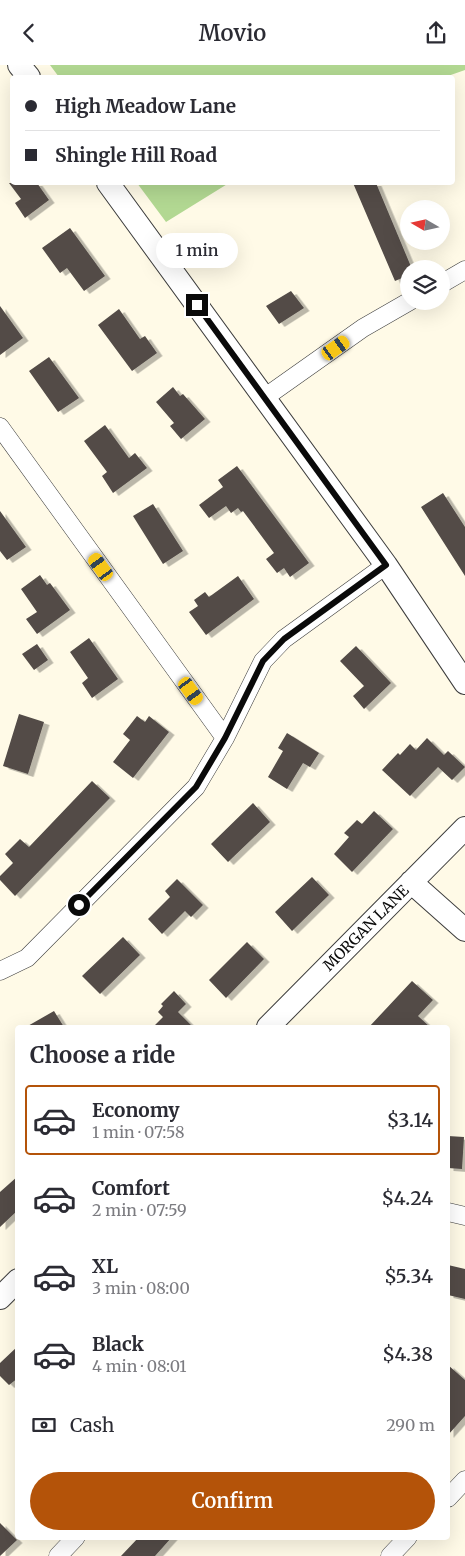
<!DOCTYPE html>
<meta charset="utf-8">
<style>
body{margin:0;font-family:Merriweather,serif;background:#f2f2f3;color:#2b2b33;height:100vh;display:flex;flex-direction:column;font-size:19px;white-space:nowrap}
*{box-sizing:border-box;margin:0}
p{font-size:16px;color:#7c7c81}
.icon{flex:none;width:28px;height:28px;fill:none;stroke:currentColor;stroke-width:2;stroke-linecap:round;stroke-linejoin:round}
.map{position:relative;flex:1;overflow:hidden}
.panel{position:absolute;left:15px;top:960px;width:435px;height:515px;display:flex;flex-direction:column;background:#fff;border-radius:5px;box-shadow:0 5px 20px #0002}
.panel>*{flex:none}
.guide{position:absolute;left:10px;top:10px;width:445px;height:110px;border-radius:5px;box-shadow:0 5px 20px #0002;display:grid;align-content:center;height:110px;padding:0 15px;background:#fff}
.needle{width:32px;rotate:279deg}
.controls{position:absolute;left:400px;top:135px;display:grid;gap:10px}
.controls a{display:grid;place-items:center;width:50px;height:50px;border-radius:50%;background:#fff;box-shadow:0 5px 20px #0002;font-size:25px}
.end{position:absolute;width:22px;height:22px;margin:-11px;border:6px solid #0a0a0a;background:#fff;box-shadow:0 0 0 2px #fff}
.from{border-radius:50%}
.bubble{position:absolute;height:35px;border-radius:18px;background:#fff;box-shadow:0 5px 20px #0002;font-size:16px;font-weight:600;line-height:35px;text-align:center}
.car{position:absolute;width:15px;height:30px;margin:-15px -8px;border-radius:6px;box-shadow:0 0 4px 1px #0007;background:linear-gradient(#f5c518 24%,#345 0 40%,#f5c518 0 76%,#345 0 86%,#f5c518 0)}
.guide b{display:flex;align-items:center;gap:18px;height:48px;font-size:19px}
.guide b+b{border-top:1px solid #e1e1e2}
.guide i{width:12px;height:12px;background:#2b2b33}
ul{padding:0;list-style:none}
li{display:flex;align-items:center;gap:15px;height:70px;margin:0 10px 8px;padding:0 5px;border:2px solid transparent;border-radius:5px}
li div{flex:1}
li b{display:block;font-size:19px}
li em{font-style:normal;font-weight:600}
li.current{border-color:#b45309}
li>.icon{width:45px;height:45px;stroke-width:1.5}
h2{padding:0 15px;font-size:22px;line-height:60px}
.pay{display:flex;align-items:center;gap:12px;height:55px;padding:0 15px;font-size:19px}
.pay p{margin-inline-start:auto}
.primary-button{display:flex;gap:10px;margin-top:auto;padding:10px 15px}
.primary-button a{flex:1;height:58px;border-radius:30px;background:#b45309;color:#fff;font-size:20px;font-weight:600;line-height:58px;text-align:center}
header{display:flex;justify-content:space-between;align-items:center;height:65px;padding:0 15px;background:#fff;font-size:22px;font-weight:600}
.map>svg:first-child{display:block}
.forest{fill:#b2d892}
.building{fill:#524b47;filter:url(#shadow)}
.lines{fill:none;stroke-linecap:round;stroke-linejoin:round}
.minor-casing{stroke:#3d3d3d;stroke-width:19}
.tertiary-casing{stroke:#3d3d3d;stroke-width:24}
.minor{stroke:#fff;stroke-width:18}
.tertiary{stroke:#fff;stroke-width:22}
.route{stroke:#0a0a0a;stroke-width:6}
.labels{text-anchor:middle;stroke-width:5;stroke-linejoin:round;paint-order:stroke}
.street-label{font-size:15px;fill:#0a0a0a;stroke:#fff}
</style>
<header><svg class="icon" aria-label="back" viewBox="0 0 24 24"><path d="M15 5l-7 7 7 7"/></svg>Movio<svg class="icon" aria-label="share" viewBox="0 0 24 24"><path d="M12 15V3M7 8l5-5 5 5M5 13v7h14v-7"/></svg></header>
<div class="map">
<svg width="465" height="1491" viewBox="0 0 465 1491">
<defs>
<filter id="shadow"><feDropShadow dx="5.5" dy="3" stdDeviation="0" flood-color="#0004"/></filter>
</defs>
<rect width="100%" height="100%" fill="#fffae7"/>
<path class="forest" d="M50,0H465V5L445,12H59Z
M137,118H229L166,157Z"/>
<path class="building" d="M9,118H37L49,135L25,153L15,138L21,134Z
M353,118H376L412,204H409V210L395,216Z
M70,163L105,211L84,226L67,203L60,208L42,183Z
M291,226L304,243L279,259L266,241Z
M0,241L23,273L0,290Z
M119,244L140,274L145,271L157,288L132,306L98,260Z
M49,292L79,333L58,347L29,306Z
M173,322L180,331L183,329L205,354L181,374L170,361L174,358L156,337Z
M105,360L129,393L135,388L147,403L113,428L102,411L107,407L84,376Z
M237,401L309,498L290,512L284,503L277,508L266,494L274,488L243,446L241,447L238,443L231,448L226,441L209,453L199,440L223,422L218,415Z
M443,428L465,462V511L421,442Z
M153,439L183,486L163,499L133,451Z
M0,446L26,482L7,495L0,486Z
M40,510L47,520L50,518L70,545L37,569L26,554L37,547L21,524Z
M238,511L254,534L206,570L189,547L198,541L194,535L205,527L209,532Z
M89,573L118,614L92,633L82,618L88,613L70,587Z
M37,579L48,595L34,605L22,589Z
M356,581L391,618L364,644L353,631L364,621L340,596Z
M19,649L44,657L28,709L3,701Z
M137,651L145,657L149,651L169,667L133,713L113,697L130,675L123,669Z
M287,668L319,688L310,702L303,698L287,724L268,712L283,686L278,683Z
M427,673L444,690L448,686L465,702L452,715L438,702L410,731L382,705L398,688L400,690L410,679L416,685Z
M92,716L110,733L15,831L0,815V811L13,798L5,789L20,774L29,782Z
M253,738L270,757L228,797L211,779Z
M374,746L393,764L352,807L334,789L349,772L344,768L357,755L362,759Z
M312,812L329,830L292,866L275,847Z
M177,814L203,840L191,852L185,846L162,869L148,854L170,832L165,826Z
M123,872L140,890L100,929L82,911Z
M247,877L264,894L226,933L209,915Z
M412,916L433,935L418,951L430,962H369Z
M174,926L186,939L178,947L193,962H153L163,952L158,947L163,941L161,939Z
M54,946L64,962H26Z
M448,1071L464,1072L462,1104L448,1103Z
M18,1111V1145L0,1162V1127Z
M448,1200L465,1204V1234L448,1230Z
M18,1281V1313L9,1320L0,1311V1298Z
M448,1300L465,1315V1351L448,1370Z
M0,1458L17,1475L0,1491Z
M139,1472H172L155,1491H121Z"/>
<g class="lines">
<defs>
<path id="minor" d="M441,219L465,205
M264,333L363,263L410,236
M0,362L225,673
M0,906L27,893L196,722L225,673L263,596L284,574L386,500
M448,1147L465,1151
M448,1433L465,1415
M58,1491L76,1472
M390,1491L408,1472"/>
<path id="tertiary" d="M19,0L29,12
M108,118L386,500L465,618
M411,817L465,865
M268,962L465,763
M0,1233L18,1215"/>
</defs>
<use href="#minor" class="minor-casing"/>
<use href="#tertiary" class="tertiary-casing"/>
<use href="#minor" class="minor"/>
<use href="#tertiary" class="tertiary"/>
</g>
<g class="lines">
<path class="route" d="M79,840L196,722L225,673L263,596L284,574L386,500L197,240"/>
</g>
<g class="labels">
<g class="street-label">
<text transform="translate(366 863) rotate(-45)" y="5">MORGAN LANE</text>
</g>
</g>
</svg>
<div class="controls">
<a><svg class="needle" viewBox="-14 -14 28 28"><path d="M0-13l5 13h-10z" fill="#e53935"/><path d="M0 13l5-13h-10z" fill="#7c7c81"/></svg></a>
<a><svg class="icon" aria-label="layers" viewBox="0 0 24 24"><path d="M12 4l9 5-9 5-9-5zM3 14l9 5 9-5"/></svg></a>
</div>
<i class="end from" style="left:79px;top:840px"></i>
<i class="end" style="left:197px;top:240px"></i>
<div class="bubble" style="left:156px;top:168px;width:82px">1 min</div>
<i class="car" style="left:336px;top:283px;rotate:55deg"></i>
<i class="car" style="left:101px;top:502px;rotate:324deg"></i>
<i class="car" style="left:191px;top:626px;rotate:144deg"></i>
<div class="guide">
<b><i class="from"></i>High Meadow Lane</b>
<b><i></i>Shingle Hill Road</b>
</div>
<section class="panel">
<h2>Choose a ride</h2>
<ul>
<li class="current"><svg class="icon" aria-label="car" viewBox="0 0 24 24"><path d="M5 17H2v-5l4-1 3-4h7l3 4 3 1v5h-3M9 17h6M6 11h13"/><circle cx="7" cy="17" r="2"/><circle cx="17" cy="17" r="2"/></svg><div><b>Economy</b><p>1 min · 07:58</p></div><em>$3.14</em></li>
<li><svg class="icon" aria-label="car" viewBox="0 0 24 24"><path d="M5 17H2v-5l4-1 3-4h7l3 4 3 1v5h-3M9 17h6M6 11h13"/><circle cx="7" cy="17" r="2"/><circle cx="17" cy="17" r="2"/></svg><div><b>Comfort</b><p>2 min · 07:59</p></div><em>$4.24</em></li>
<li><svg class="icon" aria-label="car" viewBox="0 0 24 24"><path d="M5 17H2v-5l4-1 3-4h7l3 4 3 1v5h-3M9 17h6M6 11h13"/><circle cx="7" cy="17" r="2"/><circle cx="17" cy="17" r="2"/></svg><div><b>XL</b><p>3 min · 08:00</p></div><em>$5.34</em></li>
<li><svg class="icon" aria-label="car" viewBox="0 0 24 24"><path d="M5 17H2v-5l4-1 3-4h7l3 4 3 1v5h-3M9 17h6M6 11h13"/><circle cx="7" cy="17" r="2"/><circle cx="17" cy="17" r="2"/></svg><div><b>Black</b><p>4 min · 08:01</p></div><em>$4.38</em></li>
</ul>
<div class="pay"><svg class="icon" aria-label="cash" viewBox="0 0 24 24"><path d="M3 7h18v10H3z"/><circle cx="12" cy="12" r="2"/></svg>Cash<p>290 m</p></div>
<div class="primary-button"><a>Confirm</a></div>
</section>
</div>
